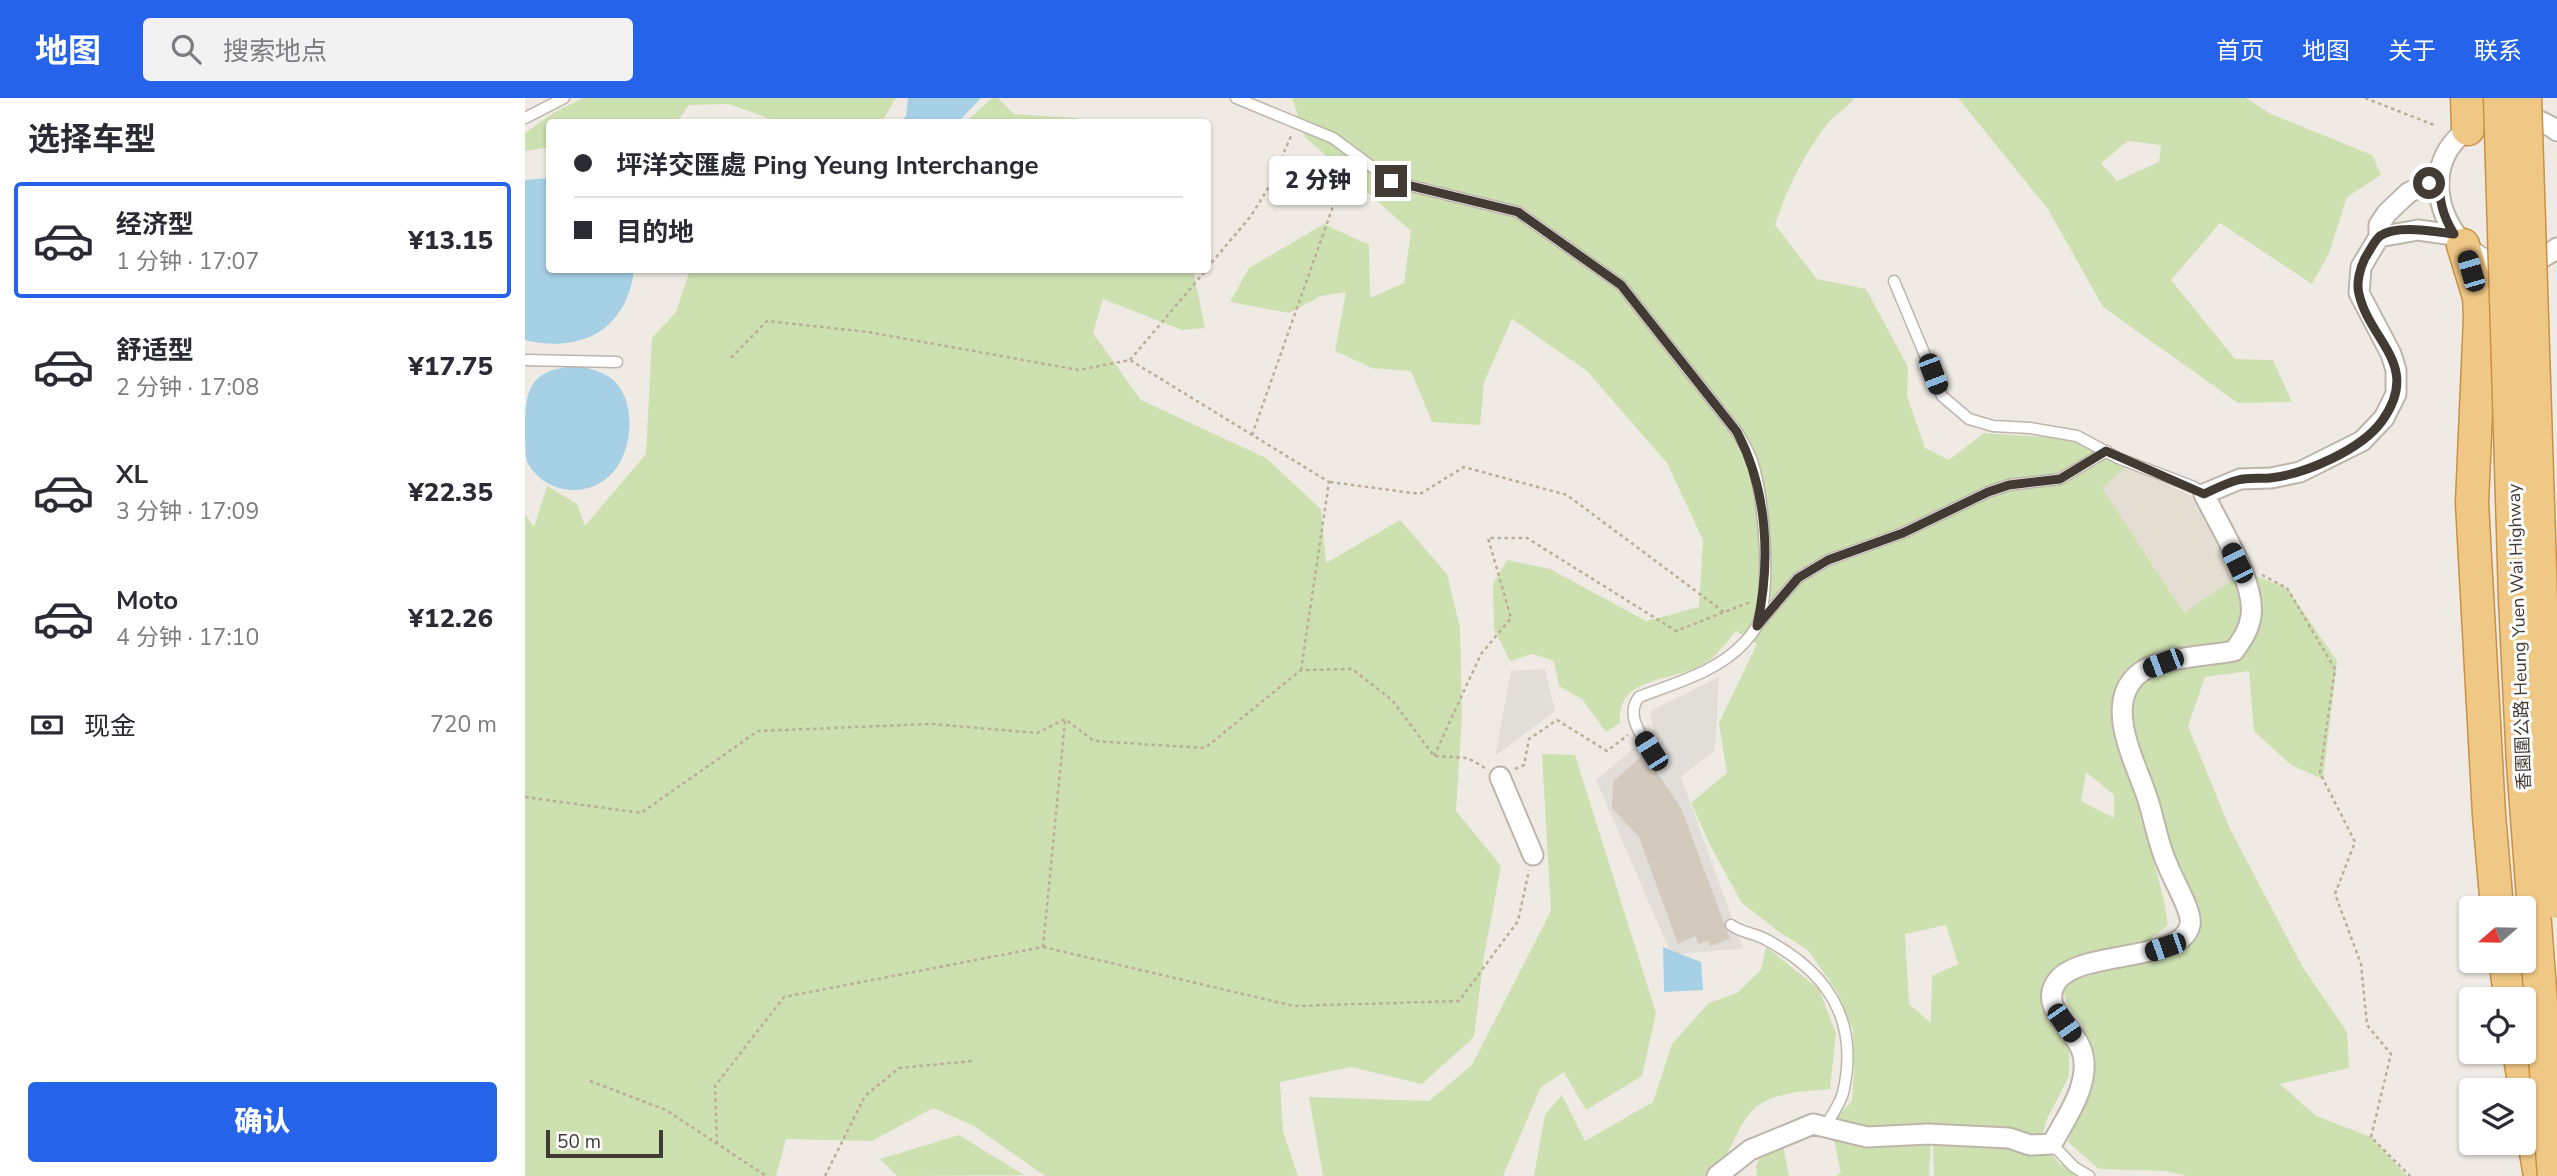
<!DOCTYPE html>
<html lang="zh">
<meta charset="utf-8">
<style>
body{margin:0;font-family:"Nunito Sans","Noto Sans SC",sans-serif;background:#f2f2f3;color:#2b2b33;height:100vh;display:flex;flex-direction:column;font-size:26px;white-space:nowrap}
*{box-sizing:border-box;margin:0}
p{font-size:23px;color:#7c7c81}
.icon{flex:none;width:38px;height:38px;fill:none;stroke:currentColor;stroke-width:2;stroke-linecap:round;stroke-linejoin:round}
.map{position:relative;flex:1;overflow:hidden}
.drawer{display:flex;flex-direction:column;background:#fff;width:525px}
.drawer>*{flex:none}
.top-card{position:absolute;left:21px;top:21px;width:665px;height:154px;border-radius:7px;box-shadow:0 2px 5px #0004;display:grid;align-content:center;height:154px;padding:0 28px;background:#fff}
.needle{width:46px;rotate:250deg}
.controls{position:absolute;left:1934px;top:798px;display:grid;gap:14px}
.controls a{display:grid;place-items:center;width:77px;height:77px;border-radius:7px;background:#fff;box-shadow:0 2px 5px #0004;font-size:35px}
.scale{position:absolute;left:21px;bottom:18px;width:117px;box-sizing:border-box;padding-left:7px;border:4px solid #413b34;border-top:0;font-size:19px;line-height:24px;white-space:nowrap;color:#413b34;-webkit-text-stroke:5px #fff;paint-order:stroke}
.end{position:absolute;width:32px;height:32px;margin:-16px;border:9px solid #413b34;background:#fff;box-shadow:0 0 0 4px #fff}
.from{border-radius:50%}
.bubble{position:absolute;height:49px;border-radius:7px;background:#fff;box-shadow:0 2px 5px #0004;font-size:23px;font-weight:800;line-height:49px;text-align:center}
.car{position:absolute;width:21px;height:42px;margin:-21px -10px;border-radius:9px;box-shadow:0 0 5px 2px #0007;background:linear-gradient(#222 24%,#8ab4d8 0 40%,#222 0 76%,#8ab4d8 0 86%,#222 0)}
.top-card b{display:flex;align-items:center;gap:24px;height:66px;font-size:26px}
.top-card b+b{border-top:2px solid #e1e1e2}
.top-card i{width:18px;height:18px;background:#2b2b33}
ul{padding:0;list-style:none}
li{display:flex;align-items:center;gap:21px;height:116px;margin:0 14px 10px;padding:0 14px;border:4px solid transparent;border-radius:7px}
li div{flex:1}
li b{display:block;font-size:26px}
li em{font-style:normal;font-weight:800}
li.current{border-color:#2563eb}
li>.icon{width:63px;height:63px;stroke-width:1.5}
h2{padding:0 28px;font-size:32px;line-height:84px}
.pay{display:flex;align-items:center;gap:18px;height:77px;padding:0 28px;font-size:26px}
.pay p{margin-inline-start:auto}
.primary-button{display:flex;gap:14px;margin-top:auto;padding:14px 28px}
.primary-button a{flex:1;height:80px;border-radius:7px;background:#2563eb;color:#fff;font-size:28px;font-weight:800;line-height:80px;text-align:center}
header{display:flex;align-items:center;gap:42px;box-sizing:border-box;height:98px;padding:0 35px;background:#2563eb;color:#fff}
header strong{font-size:33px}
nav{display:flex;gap:38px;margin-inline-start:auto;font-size:24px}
.search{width:490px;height:63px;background:#f2f2f3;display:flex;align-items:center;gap:18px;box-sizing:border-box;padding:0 24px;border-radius:7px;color:#7c7c81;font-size:26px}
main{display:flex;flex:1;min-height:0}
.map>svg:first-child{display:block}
.residential{fill:#e3ddd2}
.industrial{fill:#e1ddd9}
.green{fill:#cde0b0;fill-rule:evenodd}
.water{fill:#a6d0e6}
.building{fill:#d3c9bd}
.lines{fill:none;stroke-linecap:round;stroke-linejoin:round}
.service-casing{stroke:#bdb5aa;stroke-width:13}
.minor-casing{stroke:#bdb5aa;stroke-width:23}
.trunk-casing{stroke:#ca9043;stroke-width:35}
.path{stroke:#baad9a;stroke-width:2.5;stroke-dasharray:3.5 3.5;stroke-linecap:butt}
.service{stroke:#fff;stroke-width:10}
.minor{stroke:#fff;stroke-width:19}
.trunk{stroke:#f0c886;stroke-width:32}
.trunk-bridge-casing{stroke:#ca9043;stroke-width:35;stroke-linecap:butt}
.trunk-bridge{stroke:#f0c886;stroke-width:32}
.route{stroke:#413b34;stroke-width:9}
.labels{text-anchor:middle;stroke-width:6;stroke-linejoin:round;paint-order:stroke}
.street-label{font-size:18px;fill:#413b34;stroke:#fff}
</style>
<header>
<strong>地图</strong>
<div class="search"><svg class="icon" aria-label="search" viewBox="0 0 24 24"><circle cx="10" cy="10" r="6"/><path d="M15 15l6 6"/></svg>搜索地点</div>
<nav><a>首页</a><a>地图</a><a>关于</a><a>联系</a></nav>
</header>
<main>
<section class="drawer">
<h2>选择车型</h2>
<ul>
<li class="current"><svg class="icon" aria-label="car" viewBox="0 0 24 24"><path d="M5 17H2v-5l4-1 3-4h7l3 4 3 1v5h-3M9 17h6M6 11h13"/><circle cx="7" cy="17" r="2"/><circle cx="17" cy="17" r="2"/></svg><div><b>经济型</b><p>1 分钟 · 17:07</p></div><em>¥13.15</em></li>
<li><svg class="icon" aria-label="car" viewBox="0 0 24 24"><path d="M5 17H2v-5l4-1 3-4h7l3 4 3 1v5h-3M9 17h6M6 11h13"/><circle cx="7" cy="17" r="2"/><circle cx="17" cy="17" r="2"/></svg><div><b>舒适型</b><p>2 分钟 · 17:08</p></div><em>¥17.75</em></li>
<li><svg class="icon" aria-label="car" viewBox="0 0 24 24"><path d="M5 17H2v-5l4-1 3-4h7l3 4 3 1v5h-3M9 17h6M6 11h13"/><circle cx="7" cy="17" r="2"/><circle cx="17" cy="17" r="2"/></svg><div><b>XL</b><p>3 分钟 · 17:09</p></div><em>¥22.35</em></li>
<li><svg class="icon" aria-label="car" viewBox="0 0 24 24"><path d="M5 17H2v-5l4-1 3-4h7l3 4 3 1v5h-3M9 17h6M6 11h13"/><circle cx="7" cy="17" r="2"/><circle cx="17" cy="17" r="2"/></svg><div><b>Moto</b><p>4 分钟 · 17:10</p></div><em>¥12.26</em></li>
</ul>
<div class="pay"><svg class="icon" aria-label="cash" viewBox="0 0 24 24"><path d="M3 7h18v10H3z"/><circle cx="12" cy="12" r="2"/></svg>现金<p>720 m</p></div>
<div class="primary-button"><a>确认</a></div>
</section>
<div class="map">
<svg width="2032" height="1078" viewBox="0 0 2032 1078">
<rect width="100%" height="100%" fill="#efebe4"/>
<path class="residential" d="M1603,368L1669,399L1714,483L1659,515L1577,390Z"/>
<path class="industrial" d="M1020,571L1030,613L970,658L986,573Z
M1194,579L1190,652L1156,679L1218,851L1146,856L1071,682L1129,633L1125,613Z"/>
<path class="green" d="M58,0H371L359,20L348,24H253L204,6L164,7L152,24H24V49L0,53V35L28,15Z
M467,0H473L489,16L553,20V24H441Z
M767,0H1329C1322,12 1310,15 1302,26C1279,56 1261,92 1250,127L1292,181L1341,191L1383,269L1382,298L1400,350L1424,362L1459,335L1547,341L1603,368L1577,390L1659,515L1720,474L1762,490L1812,563L1798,681L1766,667L1729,633L1724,573L1680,579L1663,628L1705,731L1777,868L1822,934L1824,970L1755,986L1791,1018L1846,1039L1882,1078H1661L1641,1073L1574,1071L1543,1044C1552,1012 1573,966 1560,933C1552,911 1540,915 1538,886L1665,845L1615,709L1639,803L1643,827L1624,842L1527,875L1528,921L1544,950V978L1521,1023L1516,1044L1534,1065L1559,1078H1409L1407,1019L1404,1078H1311L1316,1075L1307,1033L1308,1023L1327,1003L1329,972L1328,932L1313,895L1283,852L1254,834L1217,805L1185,747L1166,705L1202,675L1194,625L1232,546L1211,533C1203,542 1194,555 1185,562C1152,586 1091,575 1095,625L1081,634L1057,601L1034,588L1029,563L1007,556L985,563L969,531L968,486L982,462L1025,471L1121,523L1174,509L1178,442L1142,365L1062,273L987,221L959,284L955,327L907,324L886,273L847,270L810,253L821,194L796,198L764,215L705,204L724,170L799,126L844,147L845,200L879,185L886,133L780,39ZM1561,674L1589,697V720L1556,703ZM1421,827L1433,866L1407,878L1406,925L1384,906L1380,836Z
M1433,0H1721L1746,16L1847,57L1856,77L1822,99L1804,155L1787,186L1695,125L1646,182L1710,261L1748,262L1767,304L1713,305L1578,209L1523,111ZM1603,43L1636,47L1634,64L1592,83L1576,65Z
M165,172H668L680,230L657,232L578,201L568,235L616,302L741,360L796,411L801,465L875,422L922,476L935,530L937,617L931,713L976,768L959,858L949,939L897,986L826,969L755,984L758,1033L773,1078H520L449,1028L408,1010L347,1043L261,1041L251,1078H0V416L9,429L22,388L52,406L60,428L121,356L127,240L151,214Z
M1017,656L1050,657L1131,915L1117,978L1061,1012L1039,974L1016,989L978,1078H798L784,999L904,1003L947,967L1026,813Z
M1241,849L1294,891L1311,936L1305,991C1281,993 1244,994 1227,1013C1212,1028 1204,1060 1188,1078H1009L1020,1017L1037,997L1060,1043L1128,1004L1147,946L1184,905L1212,895L1236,872Z
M434,1037L499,1077L372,1078L355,1061Z
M1258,1047L1264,1078H1232L1231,1068L1239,1050Z"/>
<path class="water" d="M383,0H456L433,24H376L381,18Z
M24,80V172H109C102,231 57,256 0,242V82Z
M52,268C64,270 77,273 87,281C110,300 108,343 94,366C72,402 22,400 2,364C0,355 0,342 0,332C0,291 5,271 52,268Z
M1138,849L1176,864L1178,892L1139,894Z"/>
<path class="building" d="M1119,656L1156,710L1205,841L1185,848L1183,842L1174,846L1170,838L1153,846L1114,739L1087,710L1088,684Z"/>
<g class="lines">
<defs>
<path id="service" d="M711,0L808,40L866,83L993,114L1096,187L1212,334C1217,343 1224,353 1227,363C1239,398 1247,493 1232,528C1229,533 1223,541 1219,545C1192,574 1150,585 1114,599C1100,617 1116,637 1126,653
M0,20L39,0
M1369,183L1417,298L1444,321L1468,328L1505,330L1552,338L1593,360L1669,389L1679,396
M0,262L92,264
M1235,524L1273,480L1303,462L1378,435L1463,394L1484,387L1535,381L1582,353
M1206,827C1217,835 1229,835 1240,841C1303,874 1335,922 1318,995C1315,1006 1306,1018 1301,1028
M1527,1046L1549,1069L1564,1078"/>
<path id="minor" d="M2032,33C2014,19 1988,13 1966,21C1855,56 1942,220 2032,150
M1854,139L1893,132L1929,137
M975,679L1008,757
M1192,1078L1225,1052L1288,1026L1342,1039L1403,1036L1484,1040L1505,1047L1527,1046C1540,1021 1565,988 1558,957C1553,931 1512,911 1532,883C1556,851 1657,865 1665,827C1668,814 1648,782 1643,768C1633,747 1630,724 1623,702C1612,666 1575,604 1616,574C1637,559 1683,558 1709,553C1717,542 1724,532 1726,518C1731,484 1694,428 1679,396L1715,381L1746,380L1775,374L1837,343L1859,320L1871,296V272L1866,256L1834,195L1836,169L1854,139V127L1862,115L1883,95L1914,79"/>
<path id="trunk" d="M1942,0L1943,31
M1938,147L1954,199L1955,220L1947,405L1964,717L1972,810
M1980,863L1986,901
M1994,954L2015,1078"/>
</defs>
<use href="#service" class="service-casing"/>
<use href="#minor" class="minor-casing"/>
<use href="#trunk" class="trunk-casing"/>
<path class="path" d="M1840,0L1909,27
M682,170L726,118L745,87L766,38
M206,260L242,223L343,234L554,272L605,262L804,384L776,572
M605,262L681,172
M727,337L823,66
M805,384L895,396L939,369L1042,397L1199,514
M1737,477L1762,490L1810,571L1795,675L1830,744L1810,796L1836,866L1842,927L1866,956L1846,1039L1885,1078
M909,658L956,556L986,520L963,440H1002L1151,533L1225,504
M990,671L999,667L1004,641L1032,622L1082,653L1103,637
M0,699L116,715L233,633L406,626L512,635L540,621L569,643L680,650L776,572L827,571L867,602L909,658L943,660L960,670
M518,849L769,908L934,903L993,823L1004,772
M65,983L141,1012L241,1078
M192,1046L190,988L259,899L518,849L540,623
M300,1078L340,998L374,970L447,963"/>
<use href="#service" class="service"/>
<use href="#minor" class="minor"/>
<use href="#trunk" class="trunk"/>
<defs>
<path id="trunk-bridge" d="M1975,0L1990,500L1998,666L2029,1078
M2000,0L2016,502L2032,804"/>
</defs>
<use href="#trunk-bridge" class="trunk-bridge-casing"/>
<use href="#trunk-bridge" class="trunk-bridge"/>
</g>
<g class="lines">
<path class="route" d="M866,83L993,114L1096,187L1212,334C1243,393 1246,464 1232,528L1273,480L1303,462L1378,435L1463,394L1484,387L1535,381L1581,353L1679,396C1690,391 1701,385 1713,382C1724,379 1735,381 1745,380C1780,376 1836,352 1857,323C1897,267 1845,244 1834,196C1831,185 1835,170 1840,160C1844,154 1849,143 1855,138C1872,126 1910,134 1929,136C1917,117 1914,101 1914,79L1904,85"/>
</g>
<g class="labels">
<g class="street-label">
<text transform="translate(1994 539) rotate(-92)" y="6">香園圍公路 Heung Yuen Wai Highway</text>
</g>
</g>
</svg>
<div class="controls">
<a><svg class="needle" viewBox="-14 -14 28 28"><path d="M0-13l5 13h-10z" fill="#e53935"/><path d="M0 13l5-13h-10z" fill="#7c7c81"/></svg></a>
<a><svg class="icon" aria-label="locate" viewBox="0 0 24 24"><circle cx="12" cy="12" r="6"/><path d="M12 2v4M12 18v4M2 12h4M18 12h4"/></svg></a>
<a><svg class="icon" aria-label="layers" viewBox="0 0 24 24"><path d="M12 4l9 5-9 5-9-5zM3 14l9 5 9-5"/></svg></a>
</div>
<div class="scale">50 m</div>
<i class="end from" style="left:1904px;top:85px"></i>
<i class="end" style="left:866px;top:83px"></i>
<div class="bubble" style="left:744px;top:58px;width:98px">2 分钟</div>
<i class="car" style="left:1946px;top:173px;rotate:344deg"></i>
<i class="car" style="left:1408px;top:276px;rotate:159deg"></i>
<i class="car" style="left:1712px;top:465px;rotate:334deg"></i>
<i class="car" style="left:1638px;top:565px;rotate:249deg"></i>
<i class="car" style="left:1126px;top:653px;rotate:328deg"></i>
<i class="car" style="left:1640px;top:849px;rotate:251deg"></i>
<i class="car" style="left:1539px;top:925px;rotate:145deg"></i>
<div class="top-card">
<b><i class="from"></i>坪洋交匯處 Ping Yeung Interchange</b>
<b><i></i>目的地</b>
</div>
</div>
</main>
